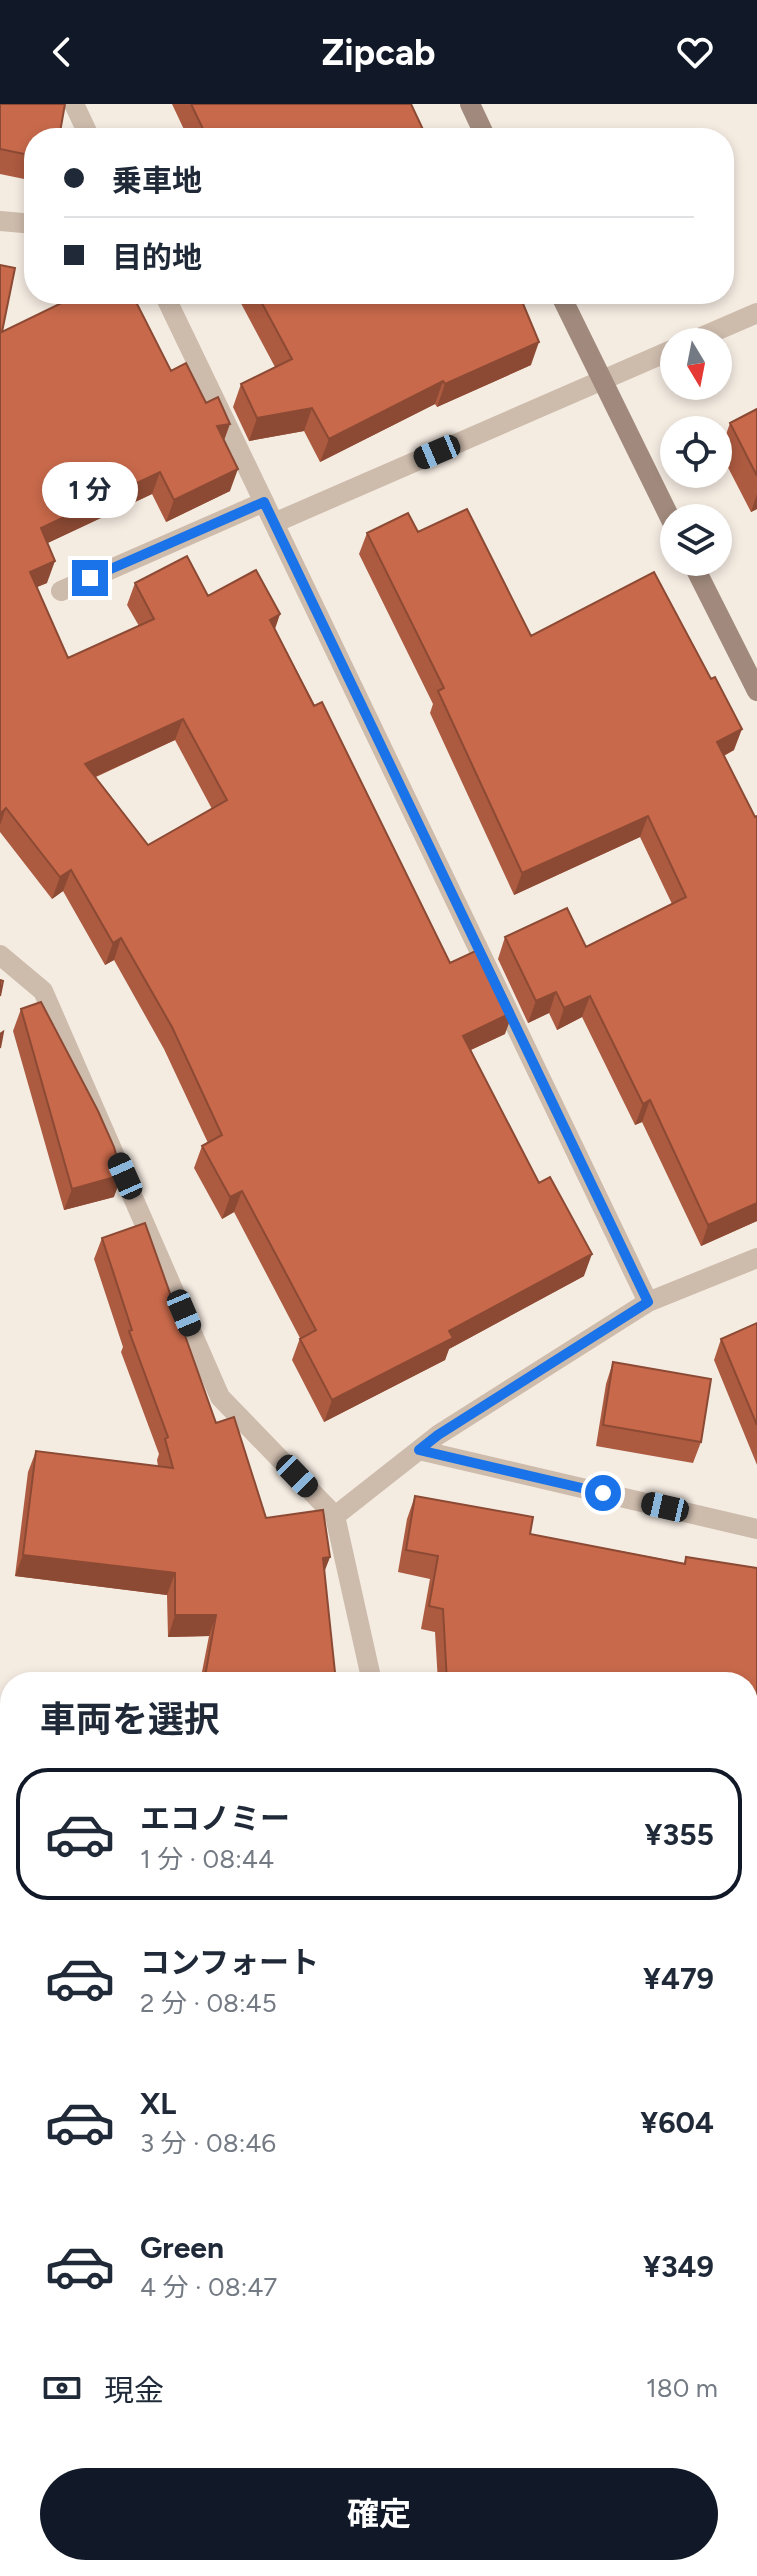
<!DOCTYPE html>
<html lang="ja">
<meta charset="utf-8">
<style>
body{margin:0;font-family:Figtree,"Noto Sans JP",sans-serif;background:#f2f2f3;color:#1f2937;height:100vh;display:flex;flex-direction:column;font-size:30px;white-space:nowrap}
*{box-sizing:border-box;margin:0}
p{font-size:26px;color:#747a83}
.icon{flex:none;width:44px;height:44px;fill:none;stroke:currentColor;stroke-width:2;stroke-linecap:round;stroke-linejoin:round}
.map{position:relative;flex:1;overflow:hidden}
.sheet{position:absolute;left:0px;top:1568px;width:758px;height:904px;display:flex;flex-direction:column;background:#fff;border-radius:32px 32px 0 0;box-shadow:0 4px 12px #0003}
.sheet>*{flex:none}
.hud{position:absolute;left:24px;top:24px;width:710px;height:176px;border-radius:32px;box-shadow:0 4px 12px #0003;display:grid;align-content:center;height:176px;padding:0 40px;background:#fff}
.needle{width:52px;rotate:170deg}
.buttons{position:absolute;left:660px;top:224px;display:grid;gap:16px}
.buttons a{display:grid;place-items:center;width:72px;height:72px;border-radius:50%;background:#fff;box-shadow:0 4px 12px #0003;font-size:40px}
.end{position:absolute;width:36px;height:36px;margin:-18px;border:10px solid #1a73e8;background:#fff;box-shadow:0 0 0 4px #fff}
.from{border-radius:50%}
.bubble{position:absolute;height:56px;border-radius:28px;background:#fff;box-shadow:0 4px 12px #0003;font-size:26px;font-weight:700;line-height:56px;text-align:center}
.car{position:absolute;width:24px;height:48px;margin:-24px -12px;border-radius:10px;box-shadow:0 0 6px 2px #0007;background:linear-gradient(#222 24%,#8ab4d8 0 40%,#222 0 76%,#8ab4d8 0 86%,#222 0)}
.hud b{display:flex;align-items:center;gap:28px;height:76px;font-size:30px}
.hud b+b{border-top:2px solid #e0e1e3}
.hud i{width:20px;height:20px;background:#1f2937}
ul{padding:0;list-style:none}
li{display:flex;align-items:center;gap:24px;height:132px;margin:0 16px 12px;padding:0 24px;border:4px solid transparent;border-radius:32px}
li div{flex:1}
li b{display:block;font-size:30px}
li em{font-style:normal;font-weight:700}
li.current{border-color:#111827}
li>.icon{width:72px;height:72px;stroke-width:1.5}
h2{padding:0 40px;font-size:36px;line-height:96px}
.pay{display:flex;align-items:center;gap:20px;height:88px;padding:0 40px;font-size:30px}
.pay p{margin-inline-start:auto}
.button{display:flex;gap:16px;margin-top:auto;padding:16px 40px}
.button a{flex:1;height:92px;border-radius:48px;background:#111827;color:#fff;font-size:32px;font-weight:700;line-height:92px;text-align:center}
header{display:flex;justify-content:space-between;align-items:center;height:104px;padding:0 40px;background:#111827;color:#fff;font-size:36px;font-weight:700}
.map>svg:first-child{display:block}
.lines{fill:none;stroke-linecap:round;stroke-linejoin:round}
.lane{stroke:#cdbbac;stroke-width:20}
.street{stroke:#cdbbac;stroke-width:20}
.secondary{stroke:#a18a7d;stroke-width:20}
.wall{fill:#ac5a40;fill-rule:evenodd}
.shaded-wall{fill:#8c4a34}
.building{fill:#c8694b;stroke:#8c4a34;stroke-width:2;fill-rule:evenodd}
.route{stroke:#1a73e8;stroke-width:10}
</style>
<header><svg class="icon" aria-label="back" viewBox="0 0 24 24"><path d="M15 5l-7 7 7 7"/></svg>Zipcab<svg class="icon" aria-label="heart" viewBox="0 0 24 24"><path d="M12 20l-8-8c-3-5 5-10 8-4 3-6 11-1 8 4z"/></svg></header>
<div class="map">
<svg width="757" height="2472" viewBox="0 0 757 2472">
<rect width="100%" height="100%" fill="#f4ebe1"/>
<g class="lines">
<path class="lane" d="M61,487L264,398"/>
<path class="street" d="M74,0L90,34
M0,117L34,120
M164,190L648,1198L757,1154
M690,238L757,209
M274,419L674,245
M0,851L43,887L220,1293L335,1412
M419,1346L757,1425
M372,1578L335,1412L438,1331L648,1198
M0,2126L10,2124
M10,2407L6,2440L10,2462
M748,2417L757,2415
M525,2472L564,2462"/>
<path class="secondary" d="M470,0L486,34
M560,190L674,422
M692,458L757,587
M0,1621L10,1624
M748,1780H757"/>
</g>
<path class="wall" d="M0,0L34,34V77L0,70Z
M172,0H413L188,34Z
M0,161L2,228L171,267L224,336L230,387L166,418L152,390L47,439V479L37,483L68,554L139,522L127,501L135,479L208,492L280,510L275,525L450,859L505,930L471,946L584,1172L449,1245L445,1256L324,1318L292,1256L300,1234L234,1108L222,1115L194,1064L202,1042L208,1039L164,945L114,856L105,861L63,787L52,795L0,728ZM175,636L212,705L148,741L96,673Z
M236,190H519L531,261L437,303L435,300L320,358L304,327L249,337L233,303L241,280L275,263Z
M757,305V405L751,408L720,348L730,319Z
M418,428L531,532L734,646L724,652L757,1117L701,1142L642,1018L635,1021L582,913L557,926L549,909L528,919L498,855L505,833L586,843L672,800L640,733L514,791L430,609L433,600L359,450L367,429Z
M21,905L114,1093L64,1106L13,927Z
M102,1134L216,1319L266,1414L330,1453L324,1467L336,1578H200L209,1532L168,1533L167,1491L15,1472L28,1368L36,1347L158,1362L157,1356L159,1350L121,1248L123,1243L94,1155Z
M757,1219V1361L714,1256L721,1235Z
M613,1258L701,1338L693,1359L596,1342L606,1280Z
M415,1392L533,1413L530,1430L684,1459L686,1453L757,1464V1717H748V1578H438L435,1528L421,1525L430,1475L398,1468L407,1415Z
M0,1680L10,1682V1953L0,1951Z
M757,2220V2391L748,2392V2222Z
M79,2462H410L406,2472H80Z"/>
<path class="shaded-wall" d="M539,238L531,261L437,303L445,280Z
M443,277L435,300L320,358L329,335Z
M312,304L304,327L249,337L257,314Z
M230,320L222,342L217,322Z
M238,365L230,387L166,418L174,396Z
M160,368L152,390L33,446L41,424Z
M757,390V405L751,408Z
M55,457L47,479L22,489L30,468Z
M280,510L272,532L270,516Z
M183,615L175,636L77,681L85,660Z
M742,625L734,646L709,659L717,638Z
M6,704L0,721V710Z
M648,712L640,733L514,791L522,769Z
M71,766L63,787L52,795L60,773Z
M121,834L114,856L105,861L113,839Z
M556,888L549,909L528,919L536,897Z
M590,892L582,913L557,926L564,904Z
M513,908L505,930L455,953L463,932Z
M650,996L642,1018L635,1021L643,1000Z
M122,1071L114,1093L64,1106L72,1085Z
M242,1087L234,1108L222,1115L230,1093Z
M757,1099V1117L701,1142L708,1121Z
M592,1150L584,1172L449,1245L445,1256L324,1318L332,1296L449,1227Z
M23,1451L175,1469L167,1491L15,1472Z
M330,1453L322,1474L323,1454Z
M175,1511H216L209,1532L168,1533Z
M757,1694V1717H748V1695Z
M10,2058V2080L0,2082V2060Z
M748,2132H757V2154H748Z
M10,2234V2253L0,2255V2235Z
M757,2370V2391L748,2392V2372Z
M304,2462H353L350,2471L347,2472H254Z
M384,2462H410L406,2472H358L360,2467Z"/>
<path class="building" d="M0,0H65L59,34H34V52L0,45Z
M191,0H411L427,34H188L204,27Z
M0,161L15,164L2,228L80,190H132L171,267L186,259L206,299L218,293L230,320L217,322L238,365L174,396L160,368L41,424L55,457L30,468L68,554L154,515L135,479L187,452L208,492L256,466L280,510L270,516L314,602L322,598L450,859L482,844L513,908L463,932L539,1079L550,1073L592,1150L449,1227L453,1234L332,1296L300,1235L316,1226L242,1087L230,1093L202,1042L222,1031L172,923L121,834L113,839L71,766L60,773L6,704L0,710ZM183,615L227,696L148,741L85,660Z
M257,190H519L539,238L445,280L443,277L329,335L312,304L257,314L241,280L292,255Z
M757,305V372L730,319Z
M467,405L531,532L654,468L711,575L715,573L742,625L717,638L755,713L757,712V1099L708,1121L650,996L643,1000L590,892L564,904L556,888L536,897L505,833L567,804L586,843L686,793L648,712L522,769L438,587L444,584L367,429L408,409L418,428Z
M0,876L3,877L0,892Z
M41,898L98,1007L114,1043L122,1071L72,1085L21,905Z
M3,928L0,944V930Z
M145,1119L216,1319L234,1313L266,1414L323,1406L330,1453L323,1454L336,1578H204L216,1511H175V1469L23,1451L36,1347L173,1364L165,1335L168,1333L129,1227L132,1226L102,1134Z
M757,1219V1321L721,1235Z
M613,1258L711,1275L701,1338L603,1321Z
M415,1392L533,1413L530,1430L685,1460L686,1453L757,1464V1694L748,1695V1578H447L443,1505L429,1502L438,1452L406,1446Z
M0,1680L10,1682V1928L0,1926Z
M757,1928V2132H748V1929Z
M0,1962L10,2013V2058L0,2060Z
M7,2161L10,2180V2234L0,2235V2162Z
M757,2220V2308L748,2267V2222Z
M757,2325V2370L748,2372V2327Z
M88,2462H304L254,2472H89Z
M360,2462H384L360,2467Z"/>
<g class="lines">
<path class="route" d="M90,474L264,398L648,1198L438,1331L419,1346L603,1389"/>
</g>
</svg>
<div class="buttons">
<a><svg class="needle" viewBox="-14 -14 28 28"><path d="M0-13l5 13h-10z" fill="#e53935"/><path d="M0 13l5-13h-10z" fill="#747a83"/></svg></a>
<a><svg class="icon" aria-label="locate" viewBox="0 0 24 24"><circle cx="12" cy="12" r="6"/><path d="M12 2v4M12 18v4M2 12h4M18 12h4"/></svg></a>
<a><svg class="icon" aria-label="layers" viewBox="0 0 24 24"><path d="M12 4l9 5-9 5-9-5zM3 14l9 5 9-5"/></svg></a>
</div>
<i class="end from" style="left:603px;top:1389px"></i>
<i class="end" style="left:90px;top:474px"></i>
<div class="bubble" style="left:42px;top:358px;width:96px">1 分</div>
<i class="car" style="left:437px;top:348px;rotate:247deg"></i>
<i class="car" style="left:125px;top:1072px;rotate:336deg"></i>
<i class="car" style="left:184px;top:1209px;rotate:157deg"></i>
<i class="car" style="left:297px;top:1372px;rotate:136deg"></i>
<i class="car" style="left:665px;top:1403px;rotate:283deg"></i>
<div class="hud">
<b><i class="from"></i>乗車地</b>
<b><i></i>目的地</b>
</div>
<section class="sheet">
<h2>車両を選択</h2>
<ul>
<li class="current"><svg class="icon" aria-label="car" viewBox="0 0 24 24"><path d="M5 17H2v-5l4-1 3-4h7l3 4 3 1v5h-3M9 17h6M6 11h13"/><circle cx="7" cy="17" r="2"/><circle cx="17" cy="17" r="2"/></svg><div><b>エコノミー</b><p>1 分 · 08:44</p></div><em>¥355</em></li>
<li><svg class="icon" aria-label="car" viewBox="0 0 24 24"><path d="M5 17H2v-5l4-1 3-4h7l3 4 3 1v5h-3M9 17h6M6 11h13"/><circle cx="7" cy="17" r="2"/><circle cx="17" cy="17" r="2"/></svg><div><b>コンフォート</b><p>2 分 · 08:45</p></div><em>¥479</em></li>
<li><svg class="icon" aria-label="car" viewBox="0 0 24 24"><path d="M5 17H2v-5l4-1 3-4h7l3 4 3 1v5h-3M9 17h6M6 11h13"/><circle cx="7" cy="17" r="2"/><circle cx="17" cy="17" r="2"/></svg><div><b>XL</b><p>3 分 · 08:46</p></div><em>¥604</em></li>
<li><svg class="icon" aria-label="car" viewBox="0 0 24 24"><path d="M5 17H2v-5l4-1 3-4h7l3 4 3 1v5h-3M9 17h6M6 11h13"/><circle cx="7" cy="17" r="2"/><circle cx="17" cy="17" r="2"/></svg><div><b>Green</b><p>4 分 · 08:47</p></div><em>¥349</em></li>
</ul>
<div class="pay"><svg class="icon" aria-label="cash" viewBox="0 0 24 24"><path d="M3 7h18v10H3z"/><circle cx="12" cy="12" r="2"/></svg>現金<p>180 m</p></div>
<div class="button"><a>確定</a></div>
</section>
</div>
